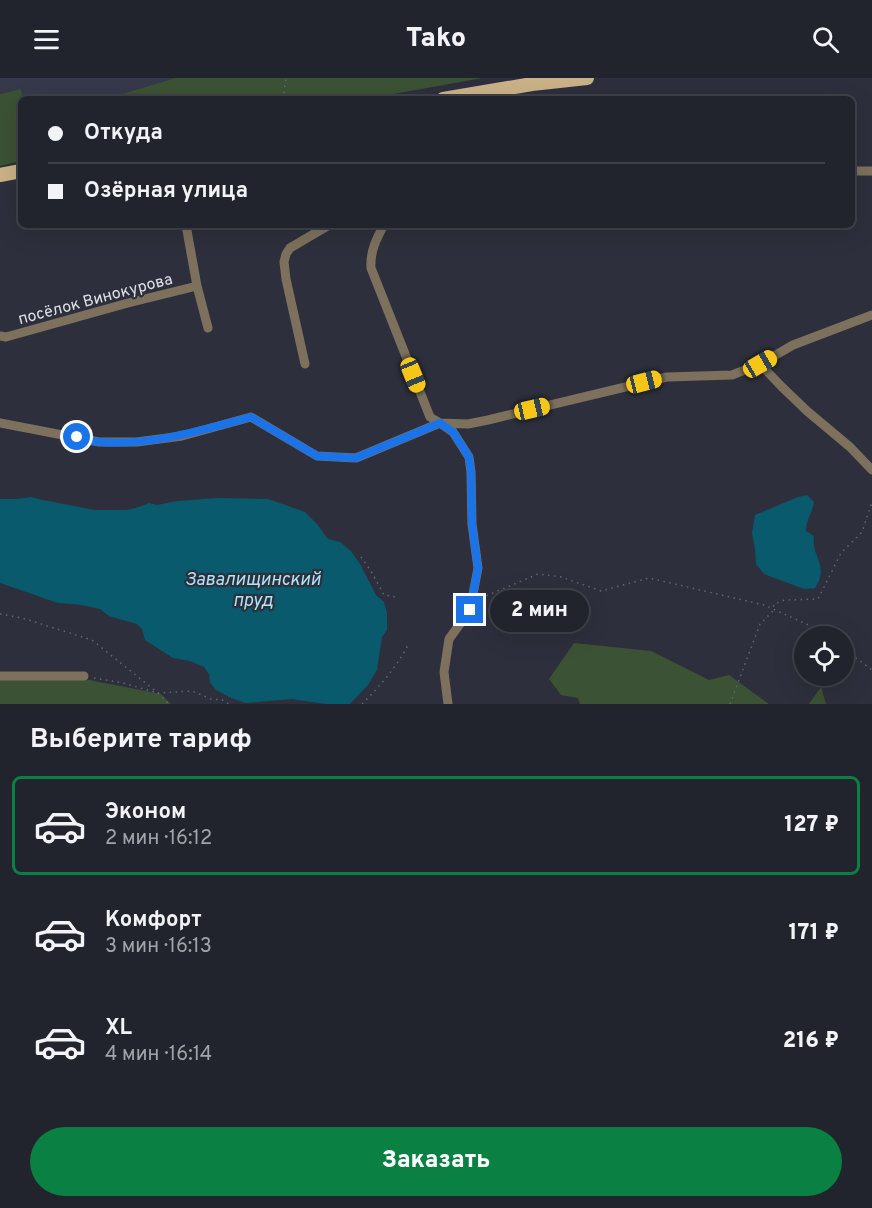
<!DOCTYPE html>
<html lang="ru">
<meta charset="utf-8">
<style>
body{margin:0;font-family:Overpass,sans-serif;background:#2e3039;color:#f1f3f6;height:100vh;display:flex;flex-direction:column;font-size:22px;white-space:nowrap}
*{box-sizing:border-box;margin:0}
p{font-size:20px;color:#a2a4aa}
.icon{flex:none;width:33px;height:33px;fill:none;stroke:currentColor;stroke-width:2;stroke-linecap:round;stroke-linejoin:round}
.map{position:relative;height:626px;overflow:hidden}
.drawer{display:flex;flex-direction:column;background:#22242d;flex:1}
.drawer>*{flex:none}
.hud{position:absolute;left:18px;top:18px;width:837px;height:132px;border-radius:9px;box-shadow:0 6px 24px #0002,0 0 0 2px #3f4149;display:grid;align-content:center;height:132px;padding:0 30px;background:#22242d}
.buttons{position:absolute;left:794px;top:548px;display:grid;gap:12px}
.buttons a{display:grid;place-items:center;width:60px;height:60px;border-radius:50%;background:#22242d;box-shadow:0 6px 24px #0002,0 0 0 2px #3f4149;font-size:30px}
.end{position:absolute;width:27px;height:27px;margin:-14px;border:8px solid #1a73e8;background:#fff;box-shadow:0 0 0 3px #fff}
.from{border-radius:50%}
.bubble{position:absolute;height:42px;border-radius:21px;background:#22242d;box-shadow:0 6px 24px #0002,0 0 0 2px #3f4149;font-size:20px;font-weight:800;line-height:42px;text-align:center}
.car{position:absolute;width:18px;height:36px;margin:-18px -9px;border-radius:8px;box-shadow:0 0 4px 2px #0007;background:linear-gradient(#f5c518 24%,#345 0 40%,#f5c518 0 76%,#345 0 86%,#f5c518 0)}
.hud b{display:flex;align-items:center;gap:21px;height:57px;font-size:22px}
.hud b+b{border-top:2px solid #3f4149}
.hud i{width:15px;height:15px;background:#f1f3f6}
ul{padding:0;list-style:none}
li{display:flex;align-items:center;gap:18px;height:99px;margin:0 12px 9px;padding:0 18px;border:3px solid transparent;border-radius:9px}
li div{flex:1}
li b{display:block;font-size:22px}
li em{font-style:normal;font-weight:800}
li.on{border-color:#0b8043}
li>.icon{width:54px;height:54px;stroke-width:1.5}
h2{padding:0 30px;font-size:27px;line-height:72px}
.primary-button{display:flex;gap:12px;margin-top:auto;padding:12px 30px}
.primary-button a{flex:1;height:69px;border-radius:36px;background:#0b8043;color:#fff;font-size:24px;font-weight:800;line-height:69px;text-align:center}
header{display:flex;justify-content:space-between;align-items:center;height:78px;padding:0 30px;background:#22242d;font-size:27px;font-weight:800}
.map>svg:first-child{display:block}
.built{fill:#35394b}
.green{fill:#3c5234}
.water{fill:#085a6c}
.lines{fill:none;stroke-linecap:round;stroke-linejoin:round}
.path{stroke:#646772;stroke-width:1.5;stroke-dasharray:1.5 4.5;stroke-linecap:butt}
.street{stroke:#7d715d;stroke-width:9}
.primary{stroke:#cab187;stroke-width:14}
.route{stroke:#1a73e8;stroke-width:8}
.labels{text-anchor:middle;stroke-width:4.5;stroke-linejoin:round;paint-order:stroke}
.street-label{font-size:16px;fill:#dee0e8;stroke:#2d303c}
.water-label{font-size:18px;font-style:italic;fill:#ace6f7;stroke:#2d303c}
</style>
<header><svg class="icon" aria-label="menu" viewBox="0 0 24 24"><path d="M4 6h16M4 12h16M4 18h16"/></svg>Tako<svg class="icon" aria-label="search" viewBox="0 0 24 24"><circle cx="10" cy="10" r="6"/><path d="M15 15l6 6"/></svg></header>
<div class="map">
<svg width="872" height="626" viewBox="0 0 872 626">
<rect width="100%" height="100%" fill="#2d303c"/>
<path class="built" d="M0,0H175L106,21H23L21,11L0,16Z"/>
<path class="green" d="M175,0H482L366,21H106Z
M21,11L23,21H21V83L0,88V16Z
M574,565L651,573L709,602L729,597L769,626H580L578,620L561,617L549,601Z
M0,601H84L161,616L171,626H0Z
M821,609L826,626H809Z"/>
<path class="water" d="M807,417L814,424C812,435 806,442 806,453L814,458C811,480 830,487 815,510L804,511L764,496L756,486L755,471L752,455L755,437L798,419Z
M31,419L43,422L95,432H126L136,430L149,425L157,427L177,423L219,420L268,421L305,434L317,446L328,461L340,464L351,473L360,486L376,517L384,524L387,535V552L382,559L377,592L368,607L350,626H326L292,621L246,625L231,620L216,612L210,604L209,596L204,589L190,583L173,580L145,562L142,551L137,546L109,538L100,531L82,527L58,525L0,505V421H17Z"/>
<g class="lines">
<path class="path" d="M283,21L286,0
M361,479L371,493L384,517L396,519
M481,520L538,496L561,499L601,513L649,500L764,527L833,558
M0,536L22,540L92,562L158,615L192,613L211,621L222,622L229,626
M843,567L856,580L872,592
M94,600L123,605L158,615L169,626
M362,626C380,608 396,590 408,567
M730,626L760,546L772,534L774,526L785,522L818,521L841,475L862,454L872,424"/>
<path class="street" d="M852,93H872
M186,147L197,208L208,250
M384,147C376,161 370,174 371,190L430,339L440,345L468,346L488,342L667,299L732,297L760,286L793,267L872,237
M0,258L6,259L128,225L197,208
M305,286L286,201L284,184L286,176L290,170L329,147
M760,286L781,308L807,333L850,369L872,392
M0,345L99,364H137L182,358L251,339L317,378L356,380L440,345L453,354L469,379L471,394L472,446L478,490L470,532L449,561L444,594L448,626
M0,598H84"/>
<path class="primary" d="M443,21L532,6L587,0
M0,97L21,93"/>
</g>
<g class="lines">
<path class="route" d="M77,359C85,361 92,363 100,364C152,368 202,352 251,339L317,378L356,380L440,345L453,354L469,379L471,394L472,446L478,490L470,532"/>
</g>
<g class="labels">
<g class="street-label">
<text transform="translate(95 220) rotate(-15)" y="6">посёлок Винокурова</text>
</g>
<g class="water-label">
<text x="253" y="507">Завалищинский<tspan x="253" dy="21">пруд</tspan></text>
</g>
</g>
</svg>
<div class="buttons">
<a><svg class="icon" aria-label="locate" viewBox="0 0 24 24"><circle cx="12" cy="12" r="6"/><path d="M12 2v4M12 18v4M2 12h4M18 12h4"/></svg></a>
</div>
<i class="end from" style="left:77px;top:359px"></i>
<i class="end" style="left:470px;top:532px"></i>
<div class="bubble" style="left:490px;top:512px;width:99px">2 мин</div>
<i class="car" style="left:760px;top:286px;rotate:60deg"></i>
<i class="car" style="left:413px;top:297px;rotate:158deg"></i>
<i class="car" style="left:644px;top:304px;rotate:76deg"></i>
<i class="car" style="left:532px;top:331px;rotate:77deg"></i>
<div class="hud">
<b><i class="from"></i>Откуда</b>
<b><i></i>Озёрная улица</b>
</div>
</div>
<section class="drawer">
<h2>Выберите тариф</h2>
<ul>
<li class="on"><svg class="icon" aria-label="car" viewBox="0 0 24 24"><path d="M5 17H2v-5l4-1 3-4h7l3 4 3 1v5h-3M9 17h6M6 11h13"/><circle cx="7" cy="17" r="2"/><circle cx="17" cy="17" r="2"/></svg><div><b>Эконом</b><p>2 мин · 16:12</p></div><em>127 ₽</em></li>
<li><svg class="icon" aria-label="car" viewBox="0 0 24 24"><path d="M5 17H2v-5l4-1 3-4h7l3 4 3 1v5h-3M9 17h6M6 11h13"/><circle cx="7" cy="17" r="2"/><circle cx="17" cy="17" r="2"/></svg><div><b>Комфорт</b><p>3 мин · 16:13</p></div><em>171 ₽</em></li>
<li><svg class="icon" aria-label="car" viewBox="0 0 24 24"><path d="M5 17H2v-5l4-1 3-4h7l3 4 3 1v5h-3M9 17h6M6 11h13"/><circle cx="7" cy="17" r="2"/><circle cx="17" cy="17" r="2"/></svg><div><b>XL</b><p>4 мин · 16:14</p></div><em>216 ₽</em></li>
</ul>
<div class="primary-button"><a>Заказать</a></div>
</section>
